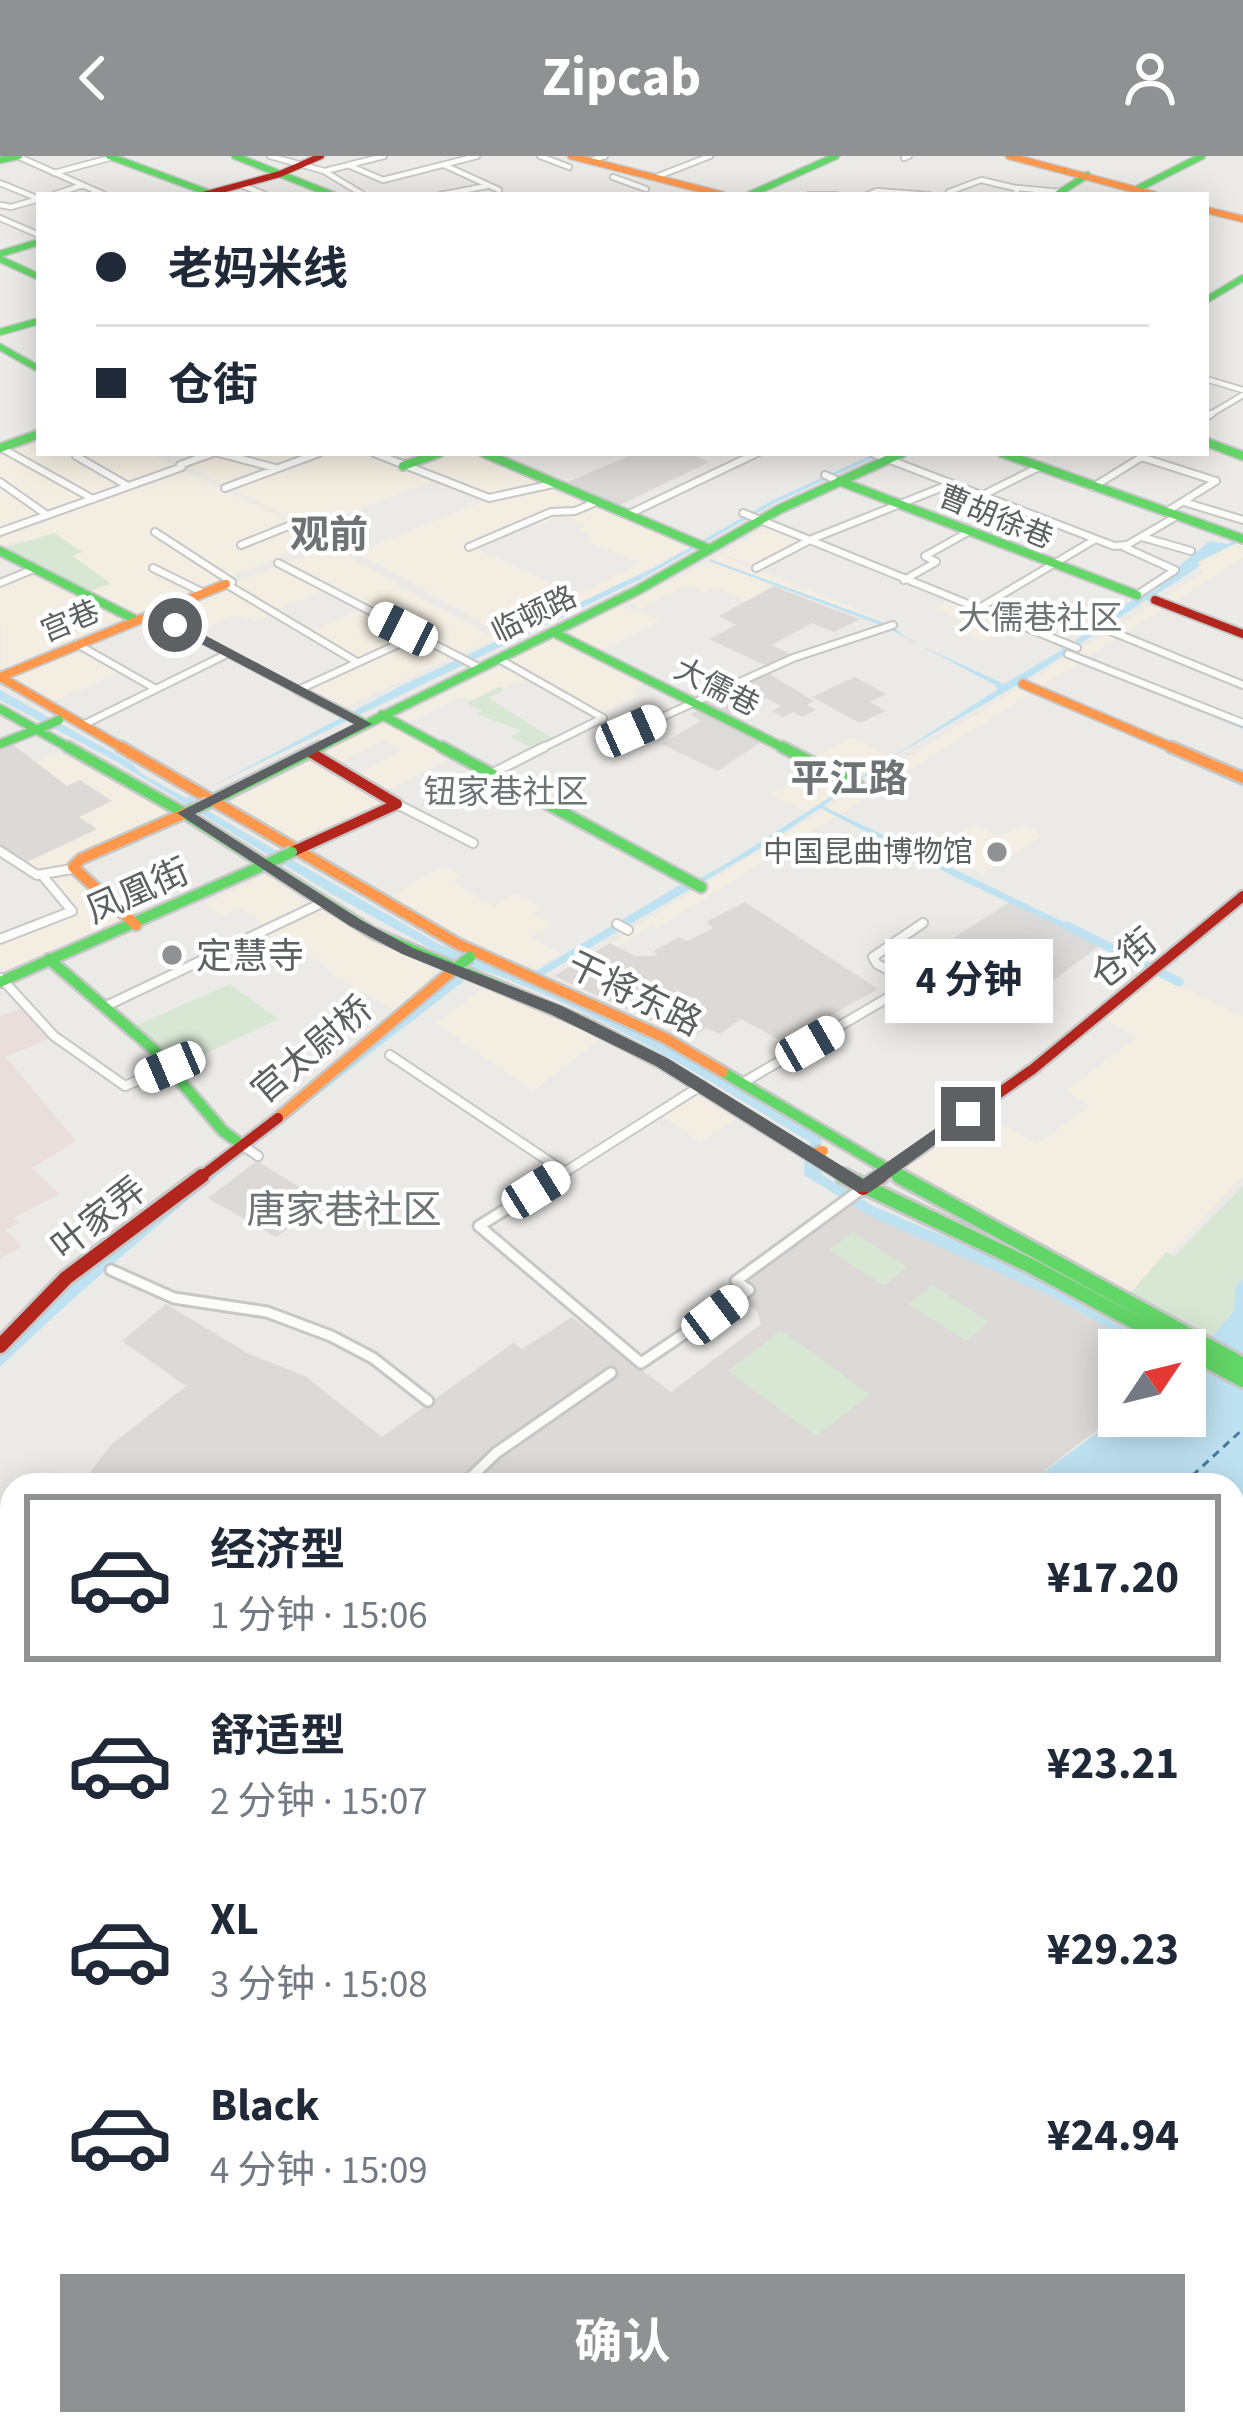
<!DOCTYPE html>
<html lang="zh">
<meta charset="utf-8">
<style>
body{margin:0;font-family:"Source Sans 3","Noto Sans SC",sans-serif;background:#f2f2f3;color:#1f2937;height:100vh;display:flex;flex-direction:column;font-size:45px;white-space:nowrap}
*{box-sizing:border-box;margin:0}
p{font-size:39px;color:#747a83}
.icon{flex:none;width:66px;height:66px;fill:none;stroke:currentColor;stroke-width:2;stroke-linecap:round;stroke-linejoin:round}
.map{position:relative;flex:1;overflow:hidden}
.drawer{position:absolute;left:0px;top:1317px;width:1245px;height:963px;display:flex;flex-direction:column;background:#fff;border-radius:36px 36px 0 0;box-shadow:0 6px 30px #0003}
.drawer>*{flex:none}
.top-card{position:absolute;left:36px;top:36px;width:1173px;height:264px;border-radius:0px;box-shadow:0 6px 30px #0003;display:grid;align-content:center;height:264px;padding:0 60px;background:#fff}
.needle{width:78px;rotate:55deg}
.buttons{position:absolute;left:1098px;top:1173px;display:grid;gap:24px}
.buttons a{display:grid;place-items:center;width:108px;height:108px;border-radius:0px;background:#fff;box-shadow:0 6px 30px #0003;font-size:60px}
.end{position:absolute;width:54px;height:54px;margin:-27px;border:15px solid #5d6164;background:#fff;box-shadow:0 0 0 6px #fff}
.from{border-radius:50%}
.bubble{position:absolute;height:84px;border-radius:0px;background:#fff;box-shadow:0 6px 30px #0003;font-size:39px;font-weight:700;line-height:84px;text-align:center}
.car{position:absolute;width:36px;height:72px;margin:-36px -18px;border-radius:15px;box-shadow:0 0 9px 3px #0007;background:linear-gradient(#fff 24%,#345 0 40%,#fff 0 76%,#345 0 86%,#fff 0)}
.top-card b{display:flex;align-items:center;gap:42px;height:114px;font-size:45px}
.top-card b+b{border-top:3px solid #e0e1e3}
.top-card i{width:30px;height:30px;background:#1f2937}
ul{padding:21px 0 0;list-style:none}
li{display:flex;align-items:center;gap:36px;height:168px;margin:0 24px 18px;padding:0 36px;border:6px solid transparent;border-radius:0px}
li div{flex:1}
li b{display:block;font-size:45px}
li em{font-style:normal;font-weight:700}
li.on{border-color:#8f9192}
li>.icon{width:108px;height:108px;stroke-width:1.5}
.cta{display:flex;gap:24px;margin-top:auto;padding:24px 60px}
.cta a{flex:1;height:138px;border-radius:0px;background:#8f9192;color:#fff;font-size:48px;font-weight:700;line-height:138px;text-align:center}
header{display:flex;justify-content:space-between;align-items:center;height:156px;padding:0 60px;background:#8f9192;color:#fff;font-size:54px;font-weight:700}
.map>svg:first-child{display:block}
.commercial{fill:#f4eee2;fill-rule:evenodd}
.industrial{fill:#dddbd9}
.education{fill:#dcd9d6}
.medical{fill:#eadedd}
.green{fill:#d8e6d4}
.water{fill:#bfe2f2}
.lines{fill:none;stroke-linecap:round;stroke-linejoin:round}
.canal{stroke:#bfe2f2;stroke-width:9}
.ferry-far1{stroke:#477ba0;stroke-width:3;stroke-dasharray:8 6;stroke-linecap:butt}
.ferry{stroke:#477ba0;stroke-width:4.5;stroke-dasharray:21 16;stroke-linecap:butt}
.street-far3-casing{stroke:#c7c7c7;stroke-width:8}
.street-far2-casing{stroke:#c7c7c7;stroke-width:10}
.street-far1-casing{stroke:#c7c7c7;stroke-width:12}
.street-casing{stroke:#c7c7c7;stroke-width:15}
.fast-far4-casing{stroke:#c6c7c7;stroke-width:9}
.fast-far3-casing{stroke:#c6c7c7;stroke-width:12}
.fast-far2-casing{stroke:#c6c7c7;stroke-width:15}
.fast-far1-casing{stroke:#c6c7c7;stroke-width:20}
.fast-casing{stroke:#c6c7c7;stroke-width:22}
.slow-far3-casing{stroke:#c6c7c7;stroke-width:9}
.slow-far2-casing{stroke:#c6c7c7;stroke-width:12}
.slow-far1-casing{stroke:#c6c7c7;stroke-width:15}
.slow-casing{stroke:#c6c7c7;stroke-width:20}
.jam-far4-casing{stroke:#c6c7c7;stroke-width:9}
.jam-far3-casing{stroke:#c6c7c7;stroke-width:12}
.jam-far2-casing{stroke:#c6c7c7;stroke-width:15}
.jam-far1-casing{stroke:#c6c7c7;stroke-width:20}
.jam-casing{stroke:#c6c7c7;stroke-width:22}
.street-far3{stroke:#fcfcfb;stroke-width:4.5}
.street-far2{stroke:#fcfcfb;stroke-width:6}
.street-far1{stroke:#fcfcfb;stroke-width:8}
.street{stroke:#fcfcfb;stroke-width:9}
.fast-far4{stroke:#63d668;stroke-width:6}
.fast-far3{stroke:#63d668;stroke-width:8}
.fast-far2{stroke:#63d668;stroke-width:10}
.fast-far1{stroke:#63d668;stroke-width:14}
.fast{stroke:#63d668;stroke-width:16}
.slow-far3{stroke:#ff974d;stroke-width:6}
.slow-far2{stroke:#ff974d;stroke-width:8}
.slow-far1{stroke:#ff974d;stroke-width:10}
.slow{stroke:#ff974d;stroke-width:14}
.jam-far4{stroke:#b3261e;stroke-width:6}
.jam-far3{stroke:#b3261e;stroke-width:8}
.jam-far2{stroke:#b3261e;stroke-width:10}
.jam-far1{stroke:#b3261e;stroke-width:14}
.jam{stroke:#b3261e;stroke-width:16}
.fast-bridge-far1-casing{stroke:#c6c7c7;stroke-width:12;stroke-linecap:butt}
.fast-bridge-casing{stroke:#c6c7c7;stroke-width:15;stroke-linecap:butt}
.slow-bridge-casing{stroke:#c6c7c7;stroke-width:15;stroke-linecap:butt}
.fast-bridge-far1{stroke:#63d668;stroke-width:8}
.fast-bridge{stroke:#63d668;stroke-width:10}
.slow-bridge{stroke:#ff974d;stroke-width:10}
.route{fill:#5d6164}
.poi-dot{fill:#8f9192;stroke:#fff;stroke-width:4.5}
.labels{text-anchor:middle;stroke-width:9;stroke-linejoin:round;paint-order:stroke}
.far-street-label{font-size:30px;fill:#5d6164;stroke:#fff}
.far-poi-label{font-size:30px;fill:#5d6164;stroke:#fff;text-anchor:end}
.far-neighbourhood-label{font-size:33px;fill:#6e7376;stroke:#fff}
.street-label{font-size:36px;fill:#5d6164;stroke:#fff}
.poi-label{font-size:36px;fill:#5d6164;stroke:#fff;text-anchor:start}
.far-district-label{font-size:39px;font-weight:bold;fill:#6e7376;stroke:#fff}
.neighbourhood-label{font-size:39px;fill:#6e7376;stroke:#fff}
</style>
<header><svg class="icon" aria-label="back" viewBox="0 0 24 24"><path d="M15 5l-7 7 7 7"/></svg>Zipcab<svg class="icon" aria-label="person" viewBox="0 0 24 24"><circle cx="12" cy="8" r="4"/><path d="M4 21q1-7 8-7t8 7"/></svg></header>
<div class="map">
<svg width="1243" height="2278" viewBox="0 0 1243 2278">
<rect width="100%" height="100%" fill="#eceae7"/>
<path class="commercial" d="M39,287V297H150L176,311L0,374V300Z
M218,297H365L433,325L309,372L185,309Z
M446,297H480L544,327L490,341L410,311Z
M184,314L313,378L317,386L138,457L82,437L27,384L0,390V379Z
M550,330L689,392L508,482L357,396L489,343ZM562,359L585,370L579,373L591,380L584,384L640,407L575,439L473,391L527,368L535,371Z
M768,370L807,384L757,411L722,397Z
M1243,385V402L839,659L657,772L652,769L618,791L610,787L1203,417L1197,407L1211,396Z
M331,390L412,437L497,483L459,499L284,408Z
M718,399L812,435L889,467L854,459L761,423L774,430L747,445L716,432L705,437L687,430L642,453L630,446L709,405L745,419L710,403Z
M278,410L324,435L274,454L229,429Z
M33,419L118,463L1,514L0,429Z
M227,431L274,459L256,465L235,459L192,477L158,458Z
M949,446L1018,475L983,485L951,471L960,465L934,452Z
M619,449L661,464L600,495L567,479Z
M362,454L412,481L357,504L309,475Z
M414,482L452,501L340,555L303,534Z
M556,482L560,483L647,527L632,535L639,539L601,558L506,506Z
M74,492L119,516L52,547L7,521Z
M499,511L528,523L471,545L461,540L405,568L395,563Z
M380,567H384L453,601L386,635L359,618L401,594L383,584L339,607L322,597Z
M853,581L888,600L851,624L811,602Z
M59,596L166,654L167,658L68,705L62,713L39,718L25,707L96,674L78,661L67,630L32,608Z
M311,602L389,647L300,688L231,648L237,640Z
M815,613L849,630L808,656L769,639Z
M974,669L999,681L1022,669L1043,679L983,718L943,700L956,693L967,682L960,678Z
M443,710L462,720L453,727L494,750L515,738L541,752L533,758L552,768L531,781L560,798L534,813L464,785L389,741Z
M68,717L119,759L120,765L0,816V785L76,756L47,722Z
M264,720L274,722L307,748L264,769L240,751L222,760L205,747Z
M319,751L436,815L428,822L432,825L397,856L337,822L318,803L312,804L302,794L295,797L267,776Z
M1158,818L1243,860V1021L1127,1141L1031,1090L901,1009L978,955L1037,988L1089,950L1066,935L1137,880L1102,862Z
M484,832L555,861L599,884L533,935L436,867Z
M697,935L741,960L700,986L663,960Z"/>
<path class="industrial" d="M700,554L762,585L718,615L661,588L701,565L690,558Z
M1013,744L1102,788L1046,830L953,782Z"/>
<path class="education" d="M636,297H688L709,306L618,350L565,327Z
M774,430L816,447L860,463L834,476L812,467L772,489L794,500L769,511L709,483L736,469L719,460Z
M766,516L814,545L807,549L816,554L802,561L793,556L783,561L772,555L781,550L767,542L727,560L700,546Z
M855,521L886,538L870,546L886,555L860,567L812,541Z
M12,588L67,630L80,624L112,645L79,661L97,673L25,707L0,692V594Z
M745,746L878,833L783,886L741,863L720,878L706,872L690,882L554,820L610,787L635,800H658L654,795L679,781L687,785L713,772L706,766Z
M257,1005L325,1047L276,1081L208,1042Z
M849,1047L1051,1140L1146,1194H1119V1260H1131L1116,1262L1086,1282L1026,1329H80L111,1289L186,1230L122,1185L166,1148L249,1198L305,1220L382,1281L513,1187L522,1193L572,1161L671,1236L761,1168L757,1155L741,1145L752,1135L741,1127Z
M12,1399V1620L0,1606V1408Z
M12,1690V2268H140L130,2278H0V1699Z"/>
<path class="medical" d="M22,852L53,881L6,901L76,985L32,1012L59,1038L14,1062L18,1067L6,1074L22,1090L0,1103V860Z"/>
<path class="green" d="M54,377L82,396L73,400L111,428L82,437L4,392Z
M499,531L504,534L488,542L552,582L532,593L511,581L521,575L478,558L482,555L467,547Z
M230,828L278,863L180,910L137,869Z
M1243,1030V1123L1236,1131L1233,1156L1210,1185L1127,1141L1166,1096L1174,1100Z
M853,1076L907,1111L884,1130L829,1094Z
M932,1129L989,1166L966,1185L909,1148Z
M781,1174L870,1239L816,1280L728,1215Z"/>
<path class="water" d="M876,297H884L777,346L641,423L212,630L403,529L654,412L773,344Z
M1243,379V384L1198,406L1200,410L1151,442L1243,478V483L1146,444L1065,498L1243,570V573L1062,500L1021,527L1243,625V631L1019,528L894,600L823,650L1078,773L1059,770L959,723L820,652L761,692L531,826L686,900L805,970L821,981V1018L873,1050L1003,1105L1164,1194H1146L1051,1140L874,1062L804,1019L805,992L811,987C705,922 602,856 479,813C317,939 151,1066 0,1211V1193L73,1123L464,811L330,737L112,603L0,544V534L133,608L142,618L186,642L194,639L197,641L193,645L218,661L439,788L523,823L685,726L692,727L729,706L998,533L995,529L886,471L709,405L710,403L893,470L909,484L1004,528L1062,494L1061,489L1069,490L1117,452L1159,432L1158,427L1210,385L1228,388Z
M1243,1123V1383L1233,1396V1329H1026L1117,1262L1185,1260V1232L1191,1226L1185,1223V1205L1190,1207L1233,1156L1236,1131Z
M140,2268H336L323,2278H130Z"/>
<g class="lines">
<path class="canal" d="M1067,770L1179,826"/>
<path class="ferry-far1" d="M1182,1329L1243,1273"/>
<path class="ferry" d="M190,2278L201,2268"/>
<defs>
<path id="street-far3" d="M17,0L105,39
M270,0L324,15L362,38
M540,0L569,11
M904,2L909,0
M592,4L605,0
M348,9L383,24L477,0
M444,9L499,34
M325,15L384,0
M54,17L117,0
M613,21L646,33
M656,21L710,0
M0,27L39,43
M241,29L266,39
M949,36L981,24L1015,32
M53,39L83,29
M440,39L487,30
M809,39H836
M867,39L877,35L929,39
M1016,39L1017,32L1060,36
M0,49L11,51L39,43
M0,62L39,79
M1206,223L1243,234
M1206,261L1243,239"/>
<path id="street-far2" d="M1206,261L1211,258
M5,294L93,343
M219,297L275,312
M374,297L489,342L553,328
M872,297L1114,390L1127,389L1177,360
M76,300L128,330
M1141,301L1216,325
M180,309L213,297
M825,319L839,325
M0,326L47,359
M1093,331L1145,299
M225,332L319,297
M979,341L1039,311
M1184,346L1243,364
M1166,356L1216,325
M743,357L1077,492
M627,359L757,297
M0,376L182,311
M155,376L232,426
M1142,381L1191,395
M241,389L296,367
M469,391L551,356L575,355L596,346
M1124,391L1175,414L1137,439
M278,407L480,512
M153,412L204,437
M756,412L812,383L948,329
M904,424L936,406L925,400L968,376
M0,427L34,413
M226,428L357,506
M976,454L1094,384
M152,457L298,534L416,480
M1108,474L1243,529
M77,488L156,533
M1068,498L1243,567
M499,503L603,562
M83,569L229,497
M631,575L793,502L893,469
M538,594L603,562"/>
<path id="street-far1" d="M493,617L544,591
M397,648L473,687
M0,695L37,719L72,713
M617,768L628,774
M0,783L72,755L42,719
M1,822L54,880L125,930L169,911
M104,851L324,746
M390,899L565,1016
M744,926L913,827L877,808L873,801L923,767
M242,989L258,1000
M554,1023L702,929"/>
<path id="street" d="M559,1020L479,1070L641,1207L749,1134L736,1125L863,1032
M111,1114L174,1142L267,1156L331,1180L373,1202L428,1245
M463,1329L496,1297L611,1217"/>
<path id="fast-far4" d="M109,0L209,37
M235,0L333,39
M0,4L19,0
M1137,33L1202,0
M749,39L836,0
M1056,39L1087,19
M0,98L39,86
M0,103L39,121
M1206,144L1243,122
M0,176L39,165
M0,191L39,213"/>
<path id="fast-far3" d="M1206,286L1243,300
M0,292L39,278
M484,297L709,393
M1002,297L1243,383
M403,310L439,297
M839,325L1137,439
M0,395L136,464
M553,476L788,594
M298,534L365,568
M0,553L73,594
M382,559L447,594
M0,588L43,571
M314,594L638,434L780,353L902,297"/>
<path id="fast-far2" d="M68,591L184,657L373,777L585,867L662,907L848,1023
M442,591L701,731
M782,591L859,630
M208,647L320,591
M49,803L152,892L223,975L242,989
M0,826L271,706
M723,916L904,1023"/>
<path id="fast-far1" d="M843,1020L1031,1110L1243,1224
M899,1020L1243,1209
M1233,1422L1243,1410"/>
<path id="fast" d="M1233,1773L1243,1779
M552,2278L562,2268"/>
<path id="slow-far3" d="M571,0L723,39
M1009,0L1155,39
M1206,54L1243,63"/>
<path id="slow-far2" d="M0,521L226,428
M0,521L126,594
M1023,528L1178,594"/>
<path id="slow-far1" d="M121,591L458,788L665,882L723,916
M1171,591L1243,622
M136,769L73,711L81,703L190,655
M278,962L457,811"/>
<path id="slow" d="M1233,1458L1243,1445"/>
<path id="jam-far4" d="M203,39L280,18L321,0"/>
<path id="jam-far3" d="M1155,444L1243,478"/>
<path id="jam-far2" d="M292,696L397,648L310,596
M198,1023L278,962
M877,1023L1033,913L1243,740"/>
<path id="jam-far1" d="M863,1032L881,1020
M0,1190L66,1122L202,1020"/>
<path id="jam" d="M0,1619L12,1632
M615,2268L625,2278"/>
</defs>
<use href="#street-far3" class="street-far3-casing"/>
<use href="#street-far2" class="street-far2-casing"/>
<use href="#street-far1" class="street-far1-casing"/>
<use href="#street" class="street-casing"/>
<use href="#fast-far4" class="fast-far4-casing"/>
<use href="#fast-far3" class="fast-far3-casing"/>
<use href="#fast-far2" class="fast-far2-casing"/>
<use href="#fast-far1" class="fast-far1-casing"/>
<use href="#fast" class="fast-casing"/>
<use href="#slow-far3" class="slow-far3-casing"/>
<use href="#slow-far2" class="slow-far2-casing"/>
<use href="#slow-far1" class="slow-far1-casing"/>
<use href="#slow" class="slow-casing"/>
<use href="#jam-far4" class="jam-far4-casing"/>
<use href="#jam-far3" class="jam-far3-casing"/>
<use href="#jam-far2" class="jam-far2-casing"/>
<use href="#jam-far1" class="jam-far1-casing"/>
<use href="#jam" class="jam-casing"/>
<use href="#street-far3" class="street-far3"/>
<use href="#street-far2" class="street-far2"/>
<use href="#street-far1" class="street-far1"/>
<use href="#street" class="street"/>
<use href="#fast-far4" class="fast-far4"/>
<use href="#fast-far3" class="fast-far3"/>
<use href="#fast-far2" class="fast-far2"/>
<use href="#fast-far1" class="fast-far1"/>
<use href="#fast" class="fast"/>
<use href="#slow-far3" class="slow-far3"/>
<use href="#slow-far2" class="slow-far2"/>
<use href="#slow-far1" class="slow-far1"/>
<use href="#slow" class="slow"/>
<use href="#jam-far4" class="jam-far4"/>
<use href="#jam-far3" class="jam-far3"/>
<use href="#jam-far2" class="jam-far2"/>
<use href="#jam-far1" class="jam-far1"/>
<use href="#jam" class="jam"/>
<defs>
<path id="fast-bridge-far1" d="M43,571L59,564"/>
<path id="fast-bridge" d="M190,655L208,647
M271,706L292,696
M457,811L470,801"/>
<path id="slow-bridge" d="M810,999L823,995"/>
</defs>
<use href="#fast-bridge-far1" class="fast-bridge-far1-casing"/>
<use href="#fast-bridge" class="fast-bridge-casing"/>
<use href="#slow-bridge" class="slow-bridge-casing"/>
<use href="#fast-bridge-far1" class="fast-bridge-far1"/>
<use href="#fast-bridge" class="fast-bridge"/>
<use href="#slow-bridge" class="slow-bridge"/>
</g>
<path class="route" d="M171,466H180L372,568L195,658L361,764L413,792L562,850L669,903L863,1023L962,954L977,958L870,1036H857L656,910L550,858L402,798L350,770L177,657L354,568L171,472Z"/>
<g class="poi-dot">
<circle cx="997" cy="696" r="12"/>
<circle cx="172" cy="799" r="12"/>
</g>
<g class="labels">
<g class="far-street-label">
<text transform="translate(996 361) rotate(22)" y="10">曹胡徐巷</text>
<text transform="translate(534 458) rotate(-26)" y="10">临顿路</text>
<text transform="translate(70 465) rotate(-23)" y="10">宫巷</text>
<text transform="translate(717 531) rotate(27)" y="10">大儒巷</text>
</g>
<g class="far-poi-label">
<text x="973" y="706">中国昆曲博物馆</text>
</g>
<g class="far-neighbourhood-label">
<text x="1040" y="473">大儒巷社区</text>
<text x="506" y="647">钮家巷社区</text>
</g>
<g class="street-label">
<text transform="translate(137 734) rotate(-24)" y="13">凤凰街</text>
<text transform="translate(1123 802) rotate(-39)" y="13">仓街</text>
<text transform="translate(635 837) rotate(26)" y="13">干将东路</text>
<text transform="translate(311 893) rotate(-40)" y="13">官太尉桥</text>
<text transform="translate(98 1061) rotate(-38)" y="13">叶家弄</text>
</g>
<g class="poi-label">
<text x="196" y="812">定慧寺</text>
</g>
<g class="far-district-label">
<text x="329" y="392">观前</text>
<text x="849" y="636">平江路</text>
</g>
<g class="neighbourhood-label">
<text x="344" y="1067">唐家巷社区</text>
</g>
</g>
</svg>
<div class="buttons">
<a><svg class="needle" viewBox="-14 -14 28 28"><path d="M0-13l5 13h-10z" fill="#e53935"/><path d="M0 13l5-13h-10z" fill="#747a83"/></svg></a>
</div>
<i class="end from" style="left:175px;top:469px"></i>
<i class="end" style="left:968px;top:958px"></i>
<div class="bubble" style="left:885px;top:783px;width:168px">4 分钟</div>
<i class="car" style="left:403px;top:473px;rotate:297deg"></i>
<i class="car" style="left:631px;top:575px;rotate:66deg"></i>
<i class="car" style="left:810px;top:888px;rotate:60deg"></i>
<i class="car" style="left:170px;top:911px;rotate:247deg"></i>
<i class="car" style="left:536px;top:1034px;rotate:58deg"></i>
<i class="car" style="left:715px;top:1159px;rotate:53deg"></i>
<div class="top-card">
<b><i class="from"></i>老妈米线</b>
<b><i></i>仓街</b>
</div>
<section class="drawer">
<ul>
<li class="on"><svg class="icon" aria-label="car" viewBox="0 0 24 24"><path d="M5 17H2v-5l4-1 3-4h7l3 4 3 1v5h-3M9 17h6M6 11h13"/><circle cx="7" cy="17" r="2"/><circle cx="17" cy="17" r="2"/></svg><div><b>经济型</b><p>1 分钟 · 15:06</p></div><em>¥17.20</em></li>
<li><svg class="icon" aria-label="car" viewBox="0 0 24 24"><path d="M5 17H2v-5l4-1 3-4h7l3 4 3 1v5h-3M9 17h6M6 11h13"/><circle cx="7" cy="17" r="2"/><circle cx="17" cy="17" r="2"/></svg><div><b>舒适型</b><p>2 分钟 · 15:07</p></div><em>¥23.21</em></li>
<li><svg class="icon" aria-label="car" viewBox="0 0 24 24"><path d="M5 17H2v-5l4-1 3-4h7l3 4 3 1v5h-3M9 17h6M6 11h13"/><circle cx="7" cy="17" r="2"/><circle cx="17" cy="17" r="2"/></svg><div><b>XL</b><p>3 分钟 · 15:08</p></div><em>¥29.23</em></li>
<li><svg class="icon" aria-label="car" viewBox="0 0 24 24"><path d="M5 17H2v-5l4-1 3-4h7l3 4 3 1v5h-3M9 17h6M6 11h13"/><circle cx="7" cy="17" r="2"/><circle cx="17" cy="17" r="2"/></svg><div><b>Black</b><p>4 分钟 · 15:09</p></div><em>¥24.94</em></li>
</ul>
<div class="cta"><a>确认</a></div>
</section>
</div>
